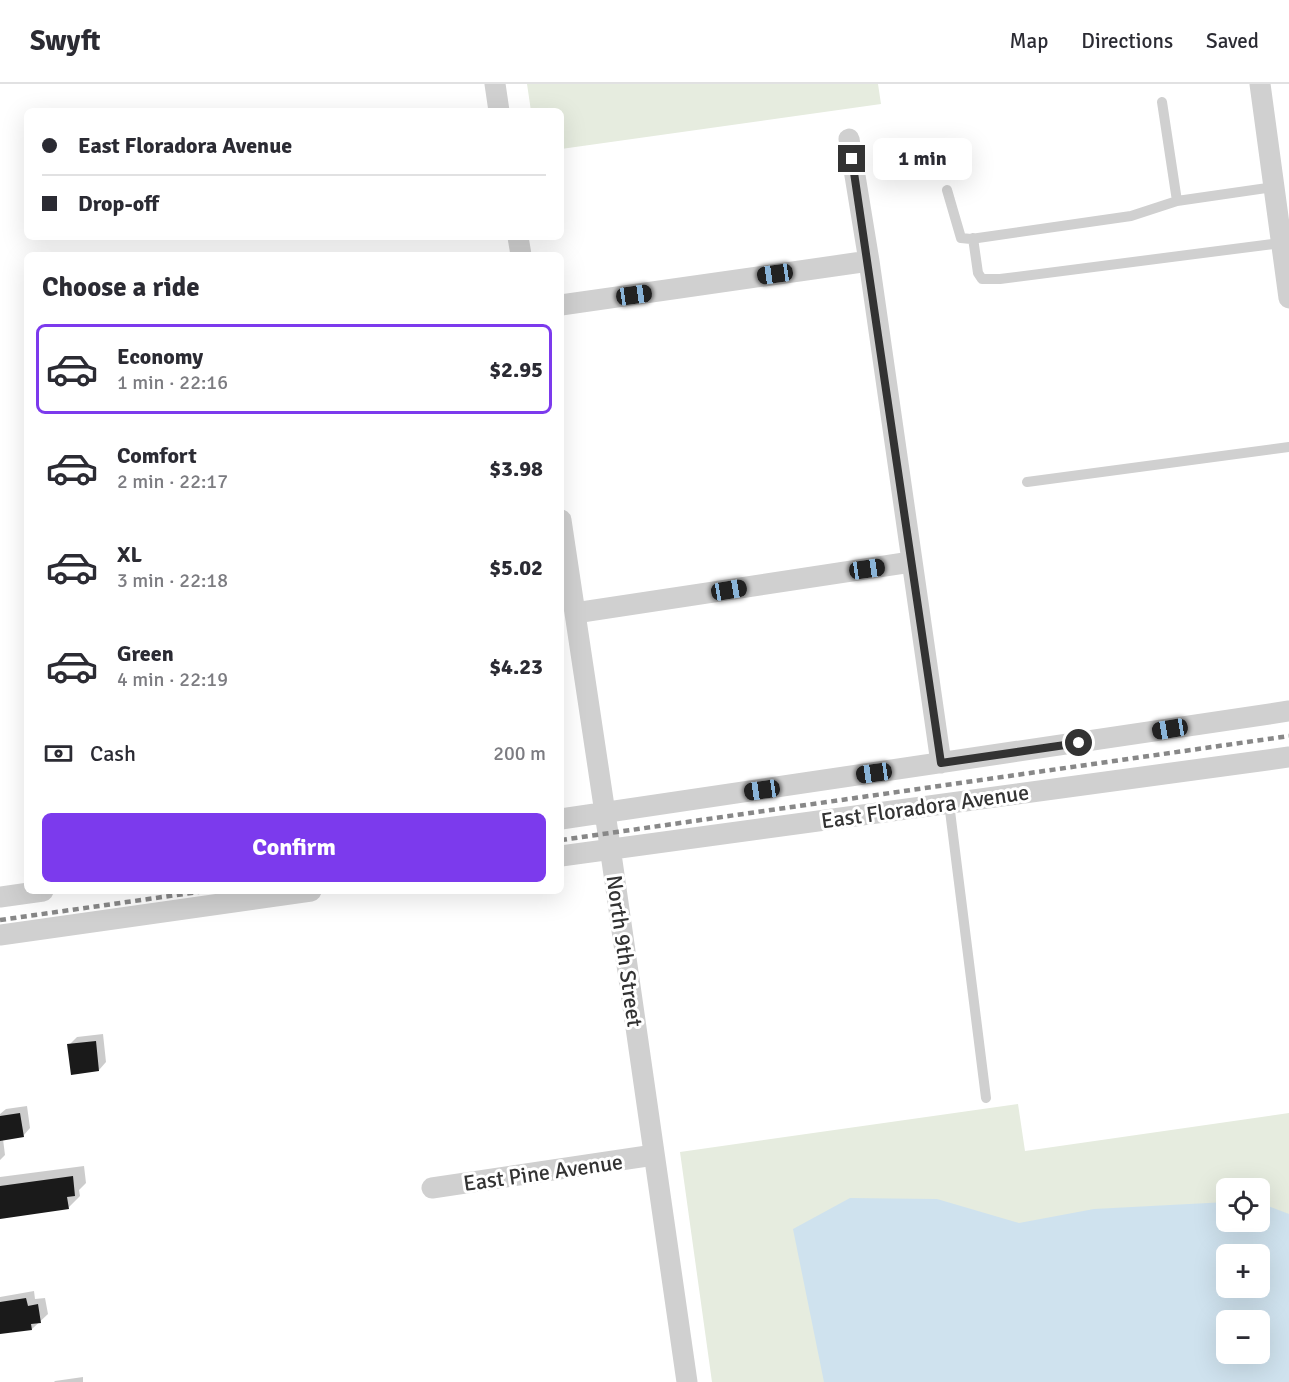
<!DOCTYPE html>
<meta charset="utf-8">
<style>
body{margin:0;font-family:Signika,sans-serif;background:#f7f7f7;color:#2b2b33;height:100vh;display:flex;flex-direction:column;font-size:22px;white-space:nowrap}
*{box-sizing:border-box;margin:0}
p{font-size:20px;color:#7c7c81}
.icon{flex:none;width:33px;height:33px;fill:none;stroke:currentColor;stroke-width:2;stroke-linecap:round;stroke-linejoin:round}
.map{position:relative;flex:1;overflow:hidden}
.details{position:absolute;left:24px;top:168px;width:540px;height:642px;display:flex;flex-direction:column;background:#fff;border-radius:9px;box-shadow:0 6px 24px #0002}
.details>*{flex:none}
.guide{position:absolute;left:24px;top:24px;width:540px;height:132px;border-radius:9px;box-shadow:0 6px 24px #0002;display:grid;align-content:center;height:132px;padding:0 18px;background:#fff}
.buttons{position:absolute;left:1216px;top:1094px;display:grid;gap:12px}
.buttons a{display:grid;place-items:center;width:54px;height:54px;border-radius:9px;background:#fff;box-shadow:0 6px 24px #0002;font-size:30px}
.end{position:absolute;width:27px;height:27px;margin:-14px;border:8px solid #333;background:#fff;box-shadow:0 0 0 3px #fff}
.from{border-radius:50%}
.bubble{position:absolute;height:42px;border-radius:9px;background:#fff;box-shadow:0 6px 24px #0002;font-size:20px;font-weight:700;line-height:42px;text-align:center}
.car{position:absolute;width:18px;height:36px;margin:-18px -9px;border-radius:8px;box-shadow:0 0 4px 2px #0007;background:linear-gradient(#222 24%,#8ab4d8 0 40%,#222 0 76%,#8ab4d8 0 86%,#222 0)}
.guide b{display:flex;align-items:center;gap:21px;height:57px;font-size:22px}
.guide b+b{border-top:2px solid #e1e1e2}
.guide i{width:15px;height:15px;background:#2b2b33}
ul{padding:0;list-style:none}
li{display:flex;align-items:center;gap:18px;height:90px;margin:0 12px 9px;padding:0 6px;border:3px solid transparent;border-radius:9px}
li div{flex:1}
li b{display:block;font-size:22px}
li em{font-style:normal;font-weight:700}
li.active{border-color:#7c3aed}
li>.icon{width:54px;height:54px;stroke-width:1.5}
h2{padding:0 18px;font-size:27px;line-height:72px}
.pay{display:flex;align-items:center;gap:15px;height:66px;padding:0 18px;font-size:22px}
.pay p{margin-inline-start:auto}
.cta{display:flex;gap:12px;margin-top:auto;padding:12px 18px}
.cta a{flex:1;height:69px;border-radius:9px;background:#7c3aed;color:#fff;font-size:24px;font-weight:700;line-height:69px;text-align:center}
header{display:flex;align-items:center;gap:36px;box-sizing:border-box;height:84px;padding:0 30px;background:#fff;border-bottom:2px solid #e1e1e2}
header strong{font-size:28px}
nav{display:flex;gap:33px;margin-inline-start:auto;font-size:21px}
.map>svg:first-child{display:block}
.green{fill:#e6ecdf;fill-rule:evenodd}
.water{fill:#cfe2ee;fill-rule:evenodd}
.shadow{fill:#0003}
.building{fill:#1a1a1a}
.lines{fill:none;stroke-linecap:round;stroke-linejoin:round}
.lane{stroke:#d0d0d0;stroke-width:10}
.street{stroke:#d0d0d0;stroke-width:21}
.rail{stroke:#888;stroke-width:4.5;stroke-dasharray:6 4.5;stroke-linecap:butt}
.route{stroke:#333;stroke-width:8}
.labels{text-anchor:middle;stroke-width:6;stroke-linejoin:round;paint-order:stroke}
.street-label{font-size:22px;fill:#333;stroke:#fff}
</style>
<header>
<strong>Swyft</strong>
<nav><a>Map</a><a>Directions</a><a>Saved</a></nav>
</header>
<div class="map">
<svg width="1289" height="1298" viewBox="0 0 1289 1298">
<rect width="100%" height="100%" fill="#fff"/>
<path class="green" d="M527,0H878L881,20L561,65V27H531Z
M1018,1020L1025,1067L1289,1029V1298H712L680,1068ZM1227,1104H1260V1137H1227ZM1227,1170H1260V1203H1227ZM1227,1236H1260V1269H1227Z"/>
<path class="water" d="M850,1114L937,1115L1019,1139L1094,1125L1227,1118V1137H1260V1119L1289,1130V1298H824L793,1145ZM1227,1170H1260V1203H1227ZM1227,1236H1260V1269H1227Z"/>
<path class="shadow" d="M103,950L106,978L99,986L69,961L77,953Z
M27,1022L30,1044L23,1052L3,1055L5,1071L0,1076V1030L6,1025Z
M84,1082L86,1099L79,1106L80,1112L68,1124L0,1133V1093Z
M34,1207L35,1215L45,1214L48,1230L32,1245L0,1249V1213Z
M83,1293V1298H54L55,1297Z"/>
<path class="building" d="M96,957L99,987L71,991L67,960Z
M20,1029L24,1053L0,1057V1032Z
M73,1092L75,1112L67,1113L69,1125L0,1135V1102Z
M26,1214L28,1222L38,1220L41,1239L31,1240L32,1246L0,1250V1218Z"/>
<g class="lines">
<path class="lane" d="M1162,18L1177,117L1274,103
M947,106L961,154L971,155L1131,132L1177,117
M973,154L978,189L982,195H1000L1281,159
M1027,398L1289,363
M949,719L986,1014"/>
<path class="street" d="M495,0L499,27
M1260,0L1289,214
M849,55L869,177L941,679
M518,153L521,171
M561,221L869,177
M561,436L608,749L687,1298
M575,529L911,478
M561,735L1289,627
M561,772L1289,673
M0,813L43,807
M0,851L311,807
M432,1104L654,1071"/>
<path class="rail" d="M561,756L1289,652
M0,836L205,807"/>
</g>
<g class="lines">
<path class="route" d="M852,75L941,679L1079,659"/>
</g>
<g class="labels">
<g class="street-label">
<text transform="translate(925 722) rotate(-8)" y="8">East Floradora Avenue</text>
<text transform="translate(625 867) rotate(82)" y="8">North 9th Street</text>
<text transform="translate(543 1088) rotate(-8)" y="8">East Pine Avenue</text>
</g>
</g>
</svg>
<div class="buttons">
<a><svg class="icon" aria-label="locate" viewBox="0 0 24 24"><circle cx="12" cy="12" r="6"/><path d="M12 2v4M12 18v4M2 12h4M18 12h4"/></svg></a>
<a>+</a>
<a>−</a>
</div>
<i class="end from" style="left:1079px;top:659px"></i>
<i class="end" style="left:852px;top:75px"></i>
<div class="bubble" style="left:873px;top:54px;width:99px">1 min</div>
<i class="car" style="left:775px;top:190px;rotate:262deg"></i>
<i class="car" style="left:634px;top:211px;rotate:82deg"></i>
<i class="car" style="left:867px;top:485px;rotate:82deg"></i>
<i class="car" style="left:729px;top:506px;rotate:81deg"></i>
<i class="car" style="left:1170px;top:645px;rotate:261deg"></i>
<i class="car" style="left:874px;top:689px;rotate:262deg"></i>
<i class="car" style="left:762px;top:706px;rotate:262deg"></i>
<div class="guide">
<b><i class="from"></i>East Floradora Avenue</b>
<b><i></i>Drop-off</b>
</div>
<section class="details">
<h2>Choose a ride</h2>
<ul>
<li class="active"><svg class="icon" aria-label="car" viewBox="0 0 24 24"><path d="M5 17H2v-5l4-1 3-4h7l3 4 3 1v5h-3M9 17h6M6 11h13"/><circle cx="7" cy="17" r="2"/><circle cx="17" cy="17" r="2"/></svg><div><b>Economy</b><p>1 min · 22:16</p></div><em>$2.95</em></li>
<li><svg class="icon" aria-label="car" viewBox="0 0 24 24"><path d="M5 17H2v-5l4-1 3-4h7l3 4 3 1v5h-3M9 17h6M6 11h13"/><circle cx="7" cy="17" r="2"/><circle cx="17" cy="17" r="2"/></svg><div><b>Comfort</b><p>2 min · 22:17</p></div><em>$3.98</em></li>
<li><svg class="icon" aria-label="car" viewBox="0 0 24 24"><path d="M5 17H2v-5l4-1 3-4h7l3 4 3 1v5h-3M9 17h6M6 11h13"/><circle cx="7" cy="17" r="2"/><circle cx="17" cy="17" r="2"/></svg><div><b>XL</b><p>3 min · 22:18</p></div><em>$5.02</em></li>
<li><svg class="icon" aria-label="car" viewBox="0 0 24 24"><path d="M5 17H2v-5l4-1 3-4h7l3 4 3 1v5h-3M9 17h6M6 11h13"/><circle cx="7" cy="17" r="2"/><circle cx="17" cy="17" r="2"/></svg><div><b>Green</b><p>4 min · 22:19</p></div><em>$4.23</em></li>
</ul>
<div class="pay"><svg class="icon" aria-label="cash" viewBox="0 0 24 24"><path d="M3 7h18v10H3z"/><circle cx="12" cy="12" r="2"/></svg>Cash<p>200 m</p></div>
<div class="cta"><a>Confirm</a></div>
</section>
</div>
